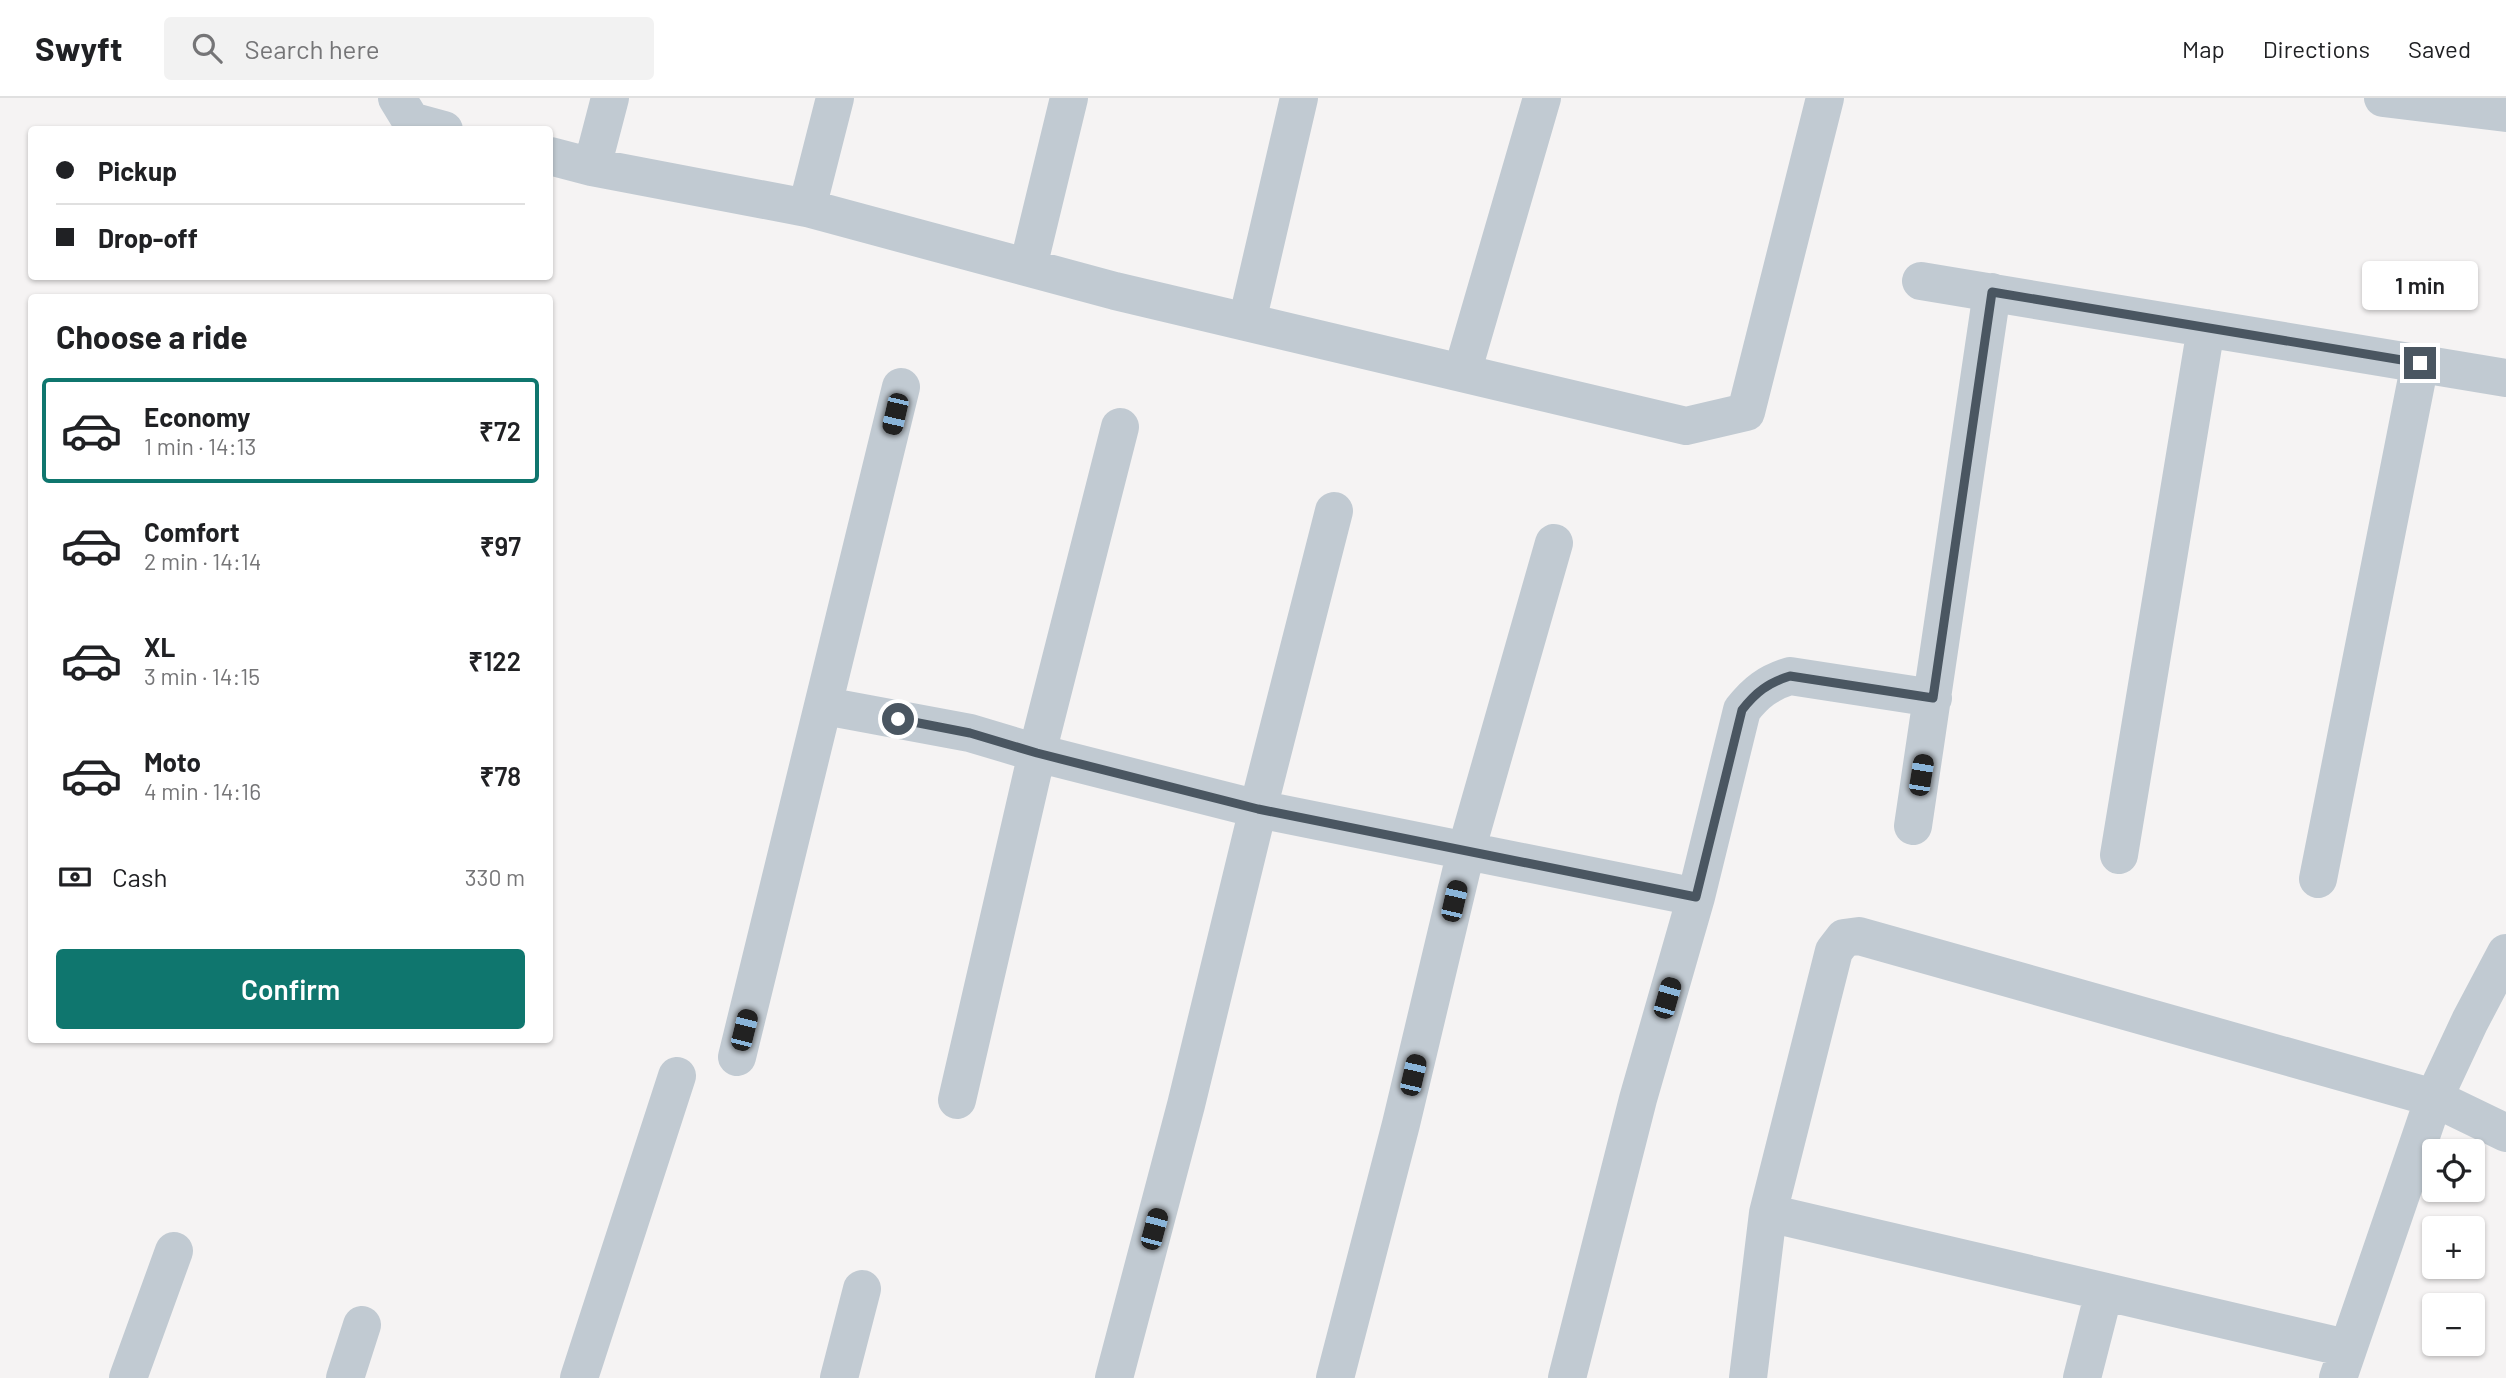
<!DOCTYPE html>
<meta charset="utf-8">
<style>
body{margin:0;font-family:Barlow,sans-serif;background:#f2f2f2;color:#202124;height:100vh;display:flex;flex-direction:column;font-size:26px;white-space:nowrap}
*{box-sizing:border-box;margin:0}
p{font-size:23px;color:#757577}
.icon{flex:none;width:38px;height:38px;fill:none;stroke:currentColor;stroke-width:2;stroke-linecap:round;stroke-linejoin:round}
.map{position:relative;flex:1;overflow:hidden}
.drawer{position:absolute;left:28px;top:196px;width:525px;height:749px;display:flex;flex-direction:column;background:#fff;border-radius:7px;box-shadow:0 2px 5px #0004}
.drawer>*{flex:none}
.hud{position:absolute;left:28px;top:28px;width:525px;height:154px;border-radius:7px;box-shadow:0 2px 5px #0004;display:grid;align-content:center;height:154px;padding:0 28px;background:#fff}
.controls{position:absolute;left:2422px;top:1041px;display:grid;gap:14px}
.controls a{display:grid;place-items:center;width:63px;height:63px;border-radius:7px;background:#fff;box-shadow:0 2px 5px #0004;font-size:35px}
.end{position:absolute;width:32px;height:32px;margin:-16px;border:9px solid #4a5661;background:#fff;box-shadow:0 0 0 4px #fff}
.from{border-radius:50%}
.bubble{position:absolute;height:49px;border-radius:7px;background:#fff;box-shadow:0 2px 5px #0004;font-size:23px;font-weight:600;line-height:49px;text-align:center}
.car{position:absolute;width:21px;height:42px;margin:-21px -10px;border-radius:9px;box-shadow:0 0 5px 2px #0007;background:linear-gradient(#222 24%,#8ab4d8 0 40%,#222 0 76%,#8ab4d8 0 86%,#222 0)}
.hud b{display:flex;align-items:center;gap:24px;height:66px;font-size:26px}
.hud b+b{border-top:2px solid #e0e0e0}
.hud i{width:18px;height:18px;background:#202124}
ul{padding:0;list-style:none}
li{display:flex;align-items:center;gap:21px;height:105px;margin:0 14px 10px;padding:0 14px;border:4px solid transparent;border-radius:7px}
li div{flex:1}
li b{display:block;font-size:26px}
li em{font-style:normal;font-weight:600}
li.current{border-color:#0f766e}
li>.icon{width:63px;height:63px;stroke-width:1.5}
h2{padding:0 28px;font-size:32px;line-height:84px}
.pay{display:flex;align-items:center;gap:18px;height:77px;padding:0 28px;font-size:26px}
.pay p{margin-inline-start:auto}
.primary-button{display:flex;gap:14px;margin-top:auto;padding:14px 28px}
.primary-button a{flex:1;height:80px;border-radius:7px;background:#0f766e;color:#fff;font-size:28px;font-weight:600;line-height:80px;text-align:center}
header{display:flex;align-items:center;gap:42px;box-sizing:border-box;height:98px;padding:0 35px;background:#fff;border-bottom:2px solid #e0e0e0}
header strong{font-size:33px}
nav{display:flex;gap:38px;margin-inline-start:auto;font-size:24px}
.search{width:490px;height:63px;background:#f2f2f2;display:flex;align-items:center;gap:18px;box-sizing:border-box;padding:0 24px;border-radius:7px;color:#757577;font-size:26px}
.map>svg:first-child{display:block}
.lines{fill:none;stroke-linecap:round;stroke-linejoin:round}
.street{stroke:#c1cad2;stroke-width:38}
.route{stroke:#4a5661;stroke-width:9}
</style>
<header>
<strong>Swyft</strong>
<div class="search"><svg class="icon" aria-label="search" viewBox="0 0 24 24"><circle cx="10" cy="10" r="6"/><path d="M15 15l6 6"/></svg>Search here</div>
<nav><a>Map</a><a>Directions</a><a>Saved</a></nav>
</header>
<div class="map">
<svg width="2506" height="1280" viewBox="0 0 2506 1280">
<rect width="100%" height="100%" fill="#f5f3f3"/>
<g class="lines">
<path class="street" d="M397,0L411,23L444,32
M2383,0L2506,15
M550,58L592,69L807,110L1115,193L1686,328L1746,314L1825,0
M592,69L610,0
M807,110L835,0
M1028,169L1069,0
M1921,183L2506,280
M1247,224L1299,0
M1462,275L1542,0
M825,608L970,635L1037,655L1258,711L1696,799
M1913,728L1992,194
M2119,757L2206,230
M2318,781L2420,265
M737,959L901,289
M957,1002L1037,655L1120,329
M1768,1115L2346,1250
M128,1280L174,1153
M345,1280L362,1227
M579,1280L677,978
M839,1280L862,1191
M1114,1280L1186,1007L1258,711L1334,413
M1335,1280L1401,1026L1466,753L1554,445
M1567,1280L1638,1001L1696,799L1742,612C1756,594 1768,585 1790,578L1933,600
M1748,1280L1768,1115L1834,853L1844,840L1859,838L2434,1000L2506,1035
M2082,1280L2104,1194
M2338,1280L2434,1000L2470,923L2506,855"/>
</g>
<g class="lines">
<path class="route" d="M898,621L970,635L1037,655L1258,711L1696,799L1742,612C1756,594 1768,585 1790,578L1933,600L1992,194L2420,265"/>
</g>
</svg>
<div class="controls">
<a><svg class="icon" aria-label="locate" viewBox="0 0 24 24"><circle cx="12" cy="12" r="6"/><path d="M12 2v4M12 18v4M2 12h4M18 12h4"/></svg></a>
<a>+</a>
<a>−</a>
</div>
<i class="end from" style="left:898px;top:621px"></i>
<i class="end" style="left:2420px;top:265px"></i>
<div class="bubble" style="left:2362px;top:163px;width:116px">1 min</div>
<i class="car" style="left:895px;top:316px;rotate:193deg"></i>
<i class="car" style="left:1921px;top:677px;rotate:9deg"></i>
<i class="car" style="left:1454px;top:803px;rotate:13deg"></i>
<i class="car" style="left:1667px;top:900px;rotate:16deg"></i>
<i class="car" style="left:744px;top:932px;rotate:14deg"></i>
<i class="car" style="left:1413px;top:977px;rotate:13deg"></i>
<i class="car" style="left:1154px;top:1131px;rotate:15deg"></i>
<div class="hud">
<b><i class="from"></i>Pickup</b>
<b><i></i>Drop-off</b>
</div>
<section class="drawer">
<h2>Choose a ride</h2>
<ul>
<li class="current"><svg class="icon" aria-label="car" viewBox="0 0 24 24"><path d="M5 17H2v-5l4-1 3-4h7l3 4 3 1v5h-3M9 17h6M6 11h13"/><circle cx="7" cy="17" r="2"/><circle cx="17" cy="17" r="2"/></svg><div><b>Economy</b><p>1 min · 14:13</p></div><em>₹72</em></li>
<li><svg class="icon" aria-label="car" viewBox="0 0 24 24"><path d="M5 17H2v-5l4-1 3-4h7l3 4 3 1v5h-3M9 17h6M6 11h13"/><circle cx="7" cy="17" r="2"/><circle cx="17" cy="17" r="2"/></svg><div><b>Comfort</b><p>2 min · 14:14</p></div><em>₹97</em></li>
<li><svg class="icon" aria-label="car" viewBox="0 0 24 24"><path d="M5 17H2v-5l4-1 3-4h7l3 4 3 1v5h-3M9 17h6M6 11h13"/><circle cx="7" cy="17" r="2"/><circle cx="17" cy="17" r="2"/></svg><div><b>XL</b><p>3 min · 14:15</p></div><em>₹122</em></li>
<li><svg class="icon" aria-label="car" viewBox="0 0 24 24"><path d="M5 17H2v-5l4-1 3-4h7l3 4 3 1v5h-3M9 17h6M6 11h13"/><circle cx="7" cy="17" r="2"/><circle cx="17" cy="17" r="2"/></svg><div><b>Moto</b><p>4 min · 14:16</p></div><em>₹78</em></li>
</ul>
<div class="pay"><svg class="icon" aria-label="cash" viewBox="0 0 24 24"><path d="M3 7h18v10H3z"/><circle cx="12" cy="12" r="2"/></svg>Cash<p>330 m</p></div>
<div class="primary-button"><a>Confirm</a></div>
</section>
</div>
